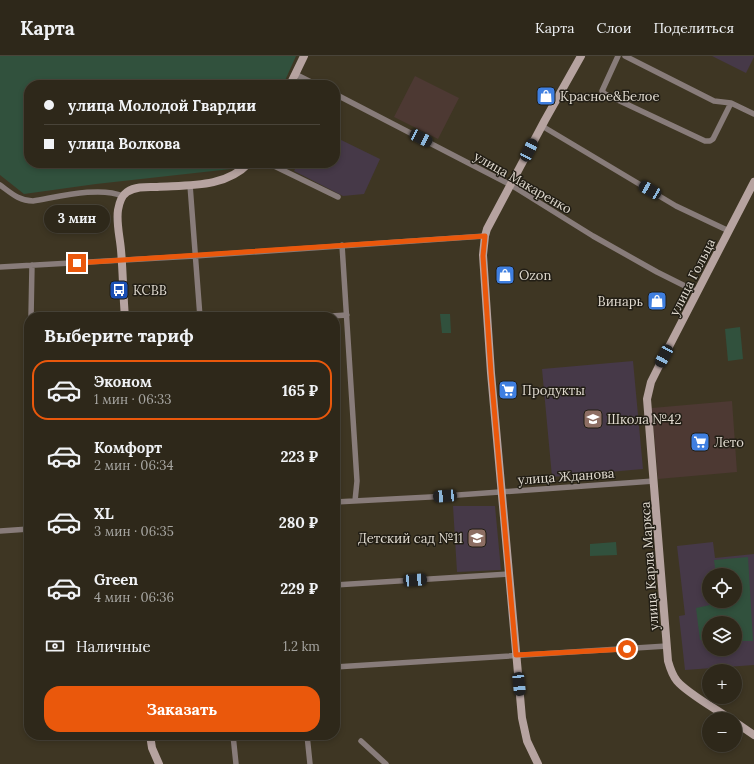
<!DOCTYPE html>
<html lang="ru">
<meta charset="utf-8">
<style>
body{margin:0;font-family:Lora,serif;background:#3a3427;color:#f1f3f6;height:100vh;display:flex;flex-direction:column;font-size:15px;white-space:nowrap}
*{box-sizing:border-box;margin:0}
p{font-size:13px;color:#a7a6a2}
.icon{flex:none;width:22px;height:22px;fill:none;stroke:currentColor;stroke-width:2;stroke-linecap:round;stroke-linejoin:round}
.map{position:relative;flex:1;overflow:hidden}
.sheet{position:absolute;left:24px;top:256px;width:316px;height:428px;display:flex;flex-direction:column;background:#2e281a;border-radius:16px;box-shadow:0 2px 6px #0003,0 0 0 1px #494439}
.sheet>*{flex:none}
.top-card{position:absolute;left:24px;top:24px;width:316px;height:88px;border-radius:16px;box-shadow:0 2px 6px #0003,0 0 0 1px #494439;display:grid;align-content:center;height:88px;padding:0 20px;background:#2e281a}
.buttons{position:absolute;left:702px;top:512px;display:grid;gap:8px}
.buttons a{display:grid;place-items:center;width:40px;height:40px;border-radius:50%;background:#2e281a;box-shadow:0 2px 6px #0003,0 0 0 1px #494439;font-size:20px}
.end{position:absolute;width:18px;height:18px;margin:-9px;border:5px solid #ea580c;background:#fff;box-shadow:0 0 0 2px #fff}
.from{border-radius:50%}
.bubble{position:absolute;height:28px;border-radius:14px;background:#2e281a;box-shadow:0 2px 6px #0003,0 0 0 1px #494439;font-size:13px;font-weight:800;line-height:28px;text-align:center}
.car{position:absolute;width:12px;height:24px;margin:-12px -6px;border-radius:5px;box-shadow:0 0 3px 1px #0007;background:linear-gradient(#222 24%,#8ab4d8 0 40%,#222 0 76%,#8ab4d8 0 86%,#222 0)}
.top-card b{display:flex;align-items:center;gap:14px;height:38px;font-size:15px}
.top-card b+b{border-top:1px solid #494439}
.top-card i{width:10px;height:10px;background:#f1f3f6}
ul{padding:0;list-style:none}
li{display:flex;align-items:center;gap:12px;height:60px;margin:0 8px 6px;padding:0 12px;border:2px solid transparent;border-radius:16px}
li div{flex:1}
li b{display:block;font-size:15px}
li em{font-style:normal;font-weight:800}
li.on{border-color:#ea580c}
li>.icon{width:36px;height:36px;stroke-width:1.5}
h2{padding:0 20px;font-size:18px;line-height:48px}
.pay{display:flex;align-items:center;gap:10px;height:44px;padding:0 20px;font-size:15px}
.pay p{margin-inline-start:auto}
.button{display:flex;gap:8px;margin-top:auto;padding:8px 20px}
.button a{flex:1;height:46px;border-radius:16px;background:#ea580c;color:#fff;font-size:16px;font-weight:800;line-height:46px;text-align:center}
header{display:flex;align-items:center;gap:24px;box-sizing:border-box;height:56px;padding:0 20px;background:#2e281a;border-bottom:1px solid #494439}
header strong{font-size:19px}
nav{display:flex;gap:22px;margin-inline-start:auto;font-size:14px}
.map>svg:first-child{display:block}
.commercial{fill:#4d3933}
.education{fill:#463948;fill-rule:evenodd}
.green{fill:#31513d}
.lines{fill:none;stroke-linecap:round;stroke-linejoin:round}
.street{stroke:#887c7a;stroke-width:5.5}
.secondary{stroke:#b6a3a0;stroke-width:8}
.route{stroke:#ea580c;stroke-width:5}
.labels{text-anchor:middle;stroke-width:3;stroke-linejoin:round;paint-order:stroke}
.poi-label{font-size:13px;fill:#e0dacf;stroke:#221e15;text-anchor:start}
.street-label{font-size:13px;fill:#e0dacf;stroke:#221e15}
</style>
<header>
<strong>Карта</strong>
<nav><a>Карта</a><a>Слои</a><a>Поделиться</a></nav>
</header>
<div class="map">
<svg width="754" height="708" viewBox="0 0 754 708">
<rect width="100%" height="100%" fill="#3e3623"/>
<path class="commercial" d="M415,20L459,42L438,83L394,61Z
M732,345L737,416L658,423L652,352Z"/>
<path class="education" d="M712,0H754V1L746,17Z
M335,81L380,103L364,138L343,140L294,115L298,107H335Z
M633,305L643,413L552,421L542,313Z
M453,450H495L501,514L457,516Z
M713,486L715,502L754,498V609L685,614L679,560L685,559L677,490ZM709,519H735V545H709ZM709,567H735V593H709Z"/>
<path class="green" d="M0,0H296L283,29H29V107H237L231,113L96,128L24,138L0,119Z
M440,258H450L451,277H442Z
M740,271L743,303L728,305L725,273Z
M616,486L617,499L590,500V488Z
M748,501L753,585H735V567H709V584H700L696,552L719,547V545H735V519H716L714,504Z"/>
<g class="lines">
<path class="street" d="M618,0L602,35L605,38L705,85H710L713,83L731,47
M625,0L714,45L731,47L754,58
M295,18L317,29
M335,38L511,129L593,180L657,216L697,236
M542,70L676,150L729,175
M268,107L338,141
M0,129C11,137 19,145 33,145C58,141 99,130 123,140
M190,129L200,261
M342,189L357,425L355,445
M0,211L195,200L485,180
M31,261L32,209
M315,261L347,259
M28,376L29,333
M335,446L430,441L654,425
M0,475L29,473
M335,529L509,518
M335,611L667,590
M233,679L236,708
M307,679L310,708
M361,685L386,708"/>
<path class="secondary" d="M290,29L304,0
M125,261C123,239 123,216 121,194C120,181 116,167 118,154C119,148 121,140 127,136C136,130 147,131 157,131C189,129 225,132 249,107
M730,663C716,653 687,637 677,625C672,619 670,612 668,605L647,343L651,326L660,308L754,126
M735,666L754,679
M150,679L152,692L159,708
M538,708L527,685L522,662L491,317L483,199L485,180L487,173L545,64L581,0"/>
</g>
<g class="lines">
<path class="route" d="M77,207L485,180L483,200L491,317L516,599L627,593"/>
</g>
<defs>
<symbol id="shop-square" viewBox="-11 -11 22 22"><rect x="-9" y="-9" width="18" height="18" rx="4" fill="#3f7fe0" stroke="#221e15"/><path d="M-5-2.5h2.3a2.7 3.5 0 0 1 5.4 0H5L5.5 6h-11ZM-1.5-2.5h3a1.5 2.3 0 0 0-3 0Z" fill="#fff"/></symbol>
<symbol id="bus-square" viewBox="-11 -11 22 22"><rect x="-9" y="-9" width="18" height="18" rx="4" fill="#1a4fb4" stroke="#221e15"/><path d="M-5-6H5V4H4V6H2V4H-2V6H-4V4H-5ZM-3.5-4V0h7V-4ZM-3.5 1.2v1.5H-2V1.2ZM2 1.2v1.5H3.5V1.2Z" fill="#fff"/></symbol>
<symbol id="supermarket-square" viewBox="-11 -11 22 22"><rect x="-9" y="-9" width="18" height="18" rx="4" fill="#3f7fe0" stroke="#221e15"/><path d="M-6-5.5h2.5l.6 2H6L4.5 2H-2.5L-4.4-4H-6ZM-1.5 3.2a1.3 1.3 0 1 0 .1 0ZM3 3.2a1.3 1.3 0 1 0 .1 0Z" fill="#fff"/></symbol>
<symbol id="school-square" viewBox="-11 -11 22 22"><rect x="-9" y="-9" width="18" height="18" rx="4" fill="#8d6e63" stroke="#221e15"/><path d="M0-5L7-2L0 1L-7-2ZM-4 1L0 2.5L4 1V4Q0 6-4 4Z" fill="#fff"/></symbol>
</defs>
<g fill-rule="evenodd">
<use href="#shop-square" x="535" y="29" width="22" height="22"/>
<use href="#shop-square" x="494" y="208" width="22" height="22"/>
<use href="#bus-square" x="108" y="223" width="22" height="22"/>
<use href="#shop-square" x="646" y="234" width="22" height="22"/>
<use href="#supermarket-square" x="497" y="323" width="22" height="22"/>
<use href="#school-square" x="582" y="352" width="22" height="22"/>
<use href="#supermarket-square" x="689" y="375" width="22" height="22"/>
<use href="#school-square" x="466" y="471" width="22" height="22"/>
</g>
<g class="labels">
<g class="poi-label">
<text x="560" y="45">Красное&amp;Белое</text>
<text x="519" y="224">Ozon</text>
<text x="133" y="239">КСВВ</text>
<text x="643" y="250" text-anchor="end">Винарь</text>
<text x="522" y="339">Продукты</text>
<text x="607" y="368">Школа №42</text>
<text x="714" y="391">Лето</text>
<text x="463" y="487" text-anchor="end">Детский сад №11</text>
</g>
<g class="street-label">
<text transform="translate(523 126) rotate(30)" y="5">улица Макаренко</text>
<text transform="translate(692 221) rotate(-63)" y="5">улица Гольца</text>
<text transform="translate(566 420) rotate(-4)" y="5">улица Жданова</text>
<text transform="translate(649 510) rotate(-94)" y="5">улица Карла Маркса</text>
</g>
</g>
</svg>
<div class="buttons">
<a><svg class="icon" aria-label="locate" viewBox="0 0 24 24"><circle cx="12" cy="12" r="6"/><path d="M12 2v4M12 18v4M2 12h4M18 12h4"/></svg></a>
<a><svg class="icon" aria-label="layers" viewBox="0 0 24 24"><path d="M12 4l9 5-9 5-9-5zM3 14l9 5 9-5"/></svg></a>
<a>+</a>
<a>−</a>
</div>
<i class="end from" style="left:627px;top:593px"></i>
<i class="end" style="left:77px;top:207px"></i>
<div class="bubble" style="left:44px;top:149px;width:66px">3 мин</div>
<i class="car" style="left:421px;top:82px;rotate:117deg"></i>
<i class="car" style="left:529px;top:94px;rotate:27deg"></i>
<i class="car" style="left:650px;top:134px;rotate:300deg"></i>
<i class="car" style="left:664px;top:300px;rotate:208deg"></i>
<i class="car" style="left:445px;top:440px;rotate:266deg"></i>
<i class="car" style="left:415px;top:524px;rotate:86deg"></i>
<i class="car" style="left:519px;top:628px;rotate:174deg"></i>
<div class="top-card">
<b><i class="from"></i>улица Молодой Гвардии</b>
<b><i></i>улица Волкова</b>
</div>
<section class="sheet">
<h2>Выберите тариф</h2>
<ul>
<li class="on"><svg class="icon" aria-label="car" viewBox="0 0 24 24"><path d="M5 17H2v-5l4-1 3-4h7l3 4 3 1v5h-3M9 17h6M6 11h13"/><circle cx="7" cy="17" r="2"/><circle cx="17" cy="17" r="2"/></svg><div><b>Эконом</b><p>1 мин · 06:33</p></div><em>165 ₽</em></li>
<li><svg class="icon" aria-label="car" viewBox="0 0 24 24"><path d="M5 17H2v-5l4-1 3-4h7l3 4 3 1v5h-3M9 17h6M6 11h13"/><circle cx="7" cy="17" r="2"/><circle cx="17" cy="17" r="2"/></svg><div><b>Комфорт</b><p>2 мин · 06:34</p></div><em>223 ₽</em></li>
<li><svg class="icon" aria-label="car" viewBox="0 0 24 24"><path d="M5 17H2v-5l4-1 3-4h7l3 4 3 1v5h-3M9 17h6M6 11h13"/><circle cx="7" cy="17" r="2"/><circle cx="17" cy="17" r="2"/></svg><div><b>XL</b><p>3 мин · 06:35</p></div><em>280 ₽</em></li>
<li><svg class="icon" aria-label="car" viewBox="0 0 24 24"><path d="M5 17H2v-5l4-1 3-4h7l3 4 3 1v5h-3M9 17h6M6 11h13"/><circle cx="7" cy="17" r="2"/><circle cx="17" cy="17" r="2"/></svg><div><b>Green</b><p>4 мин · 06:36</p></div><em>229 ₽</em></li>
</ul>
<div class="pay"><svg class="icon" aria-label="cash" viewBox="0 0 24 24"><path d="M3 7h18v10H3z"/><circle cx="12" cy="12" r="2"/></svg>Наличные<p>1.2 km</p></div>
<div class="button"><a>Заказать</a></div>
</section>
</div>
